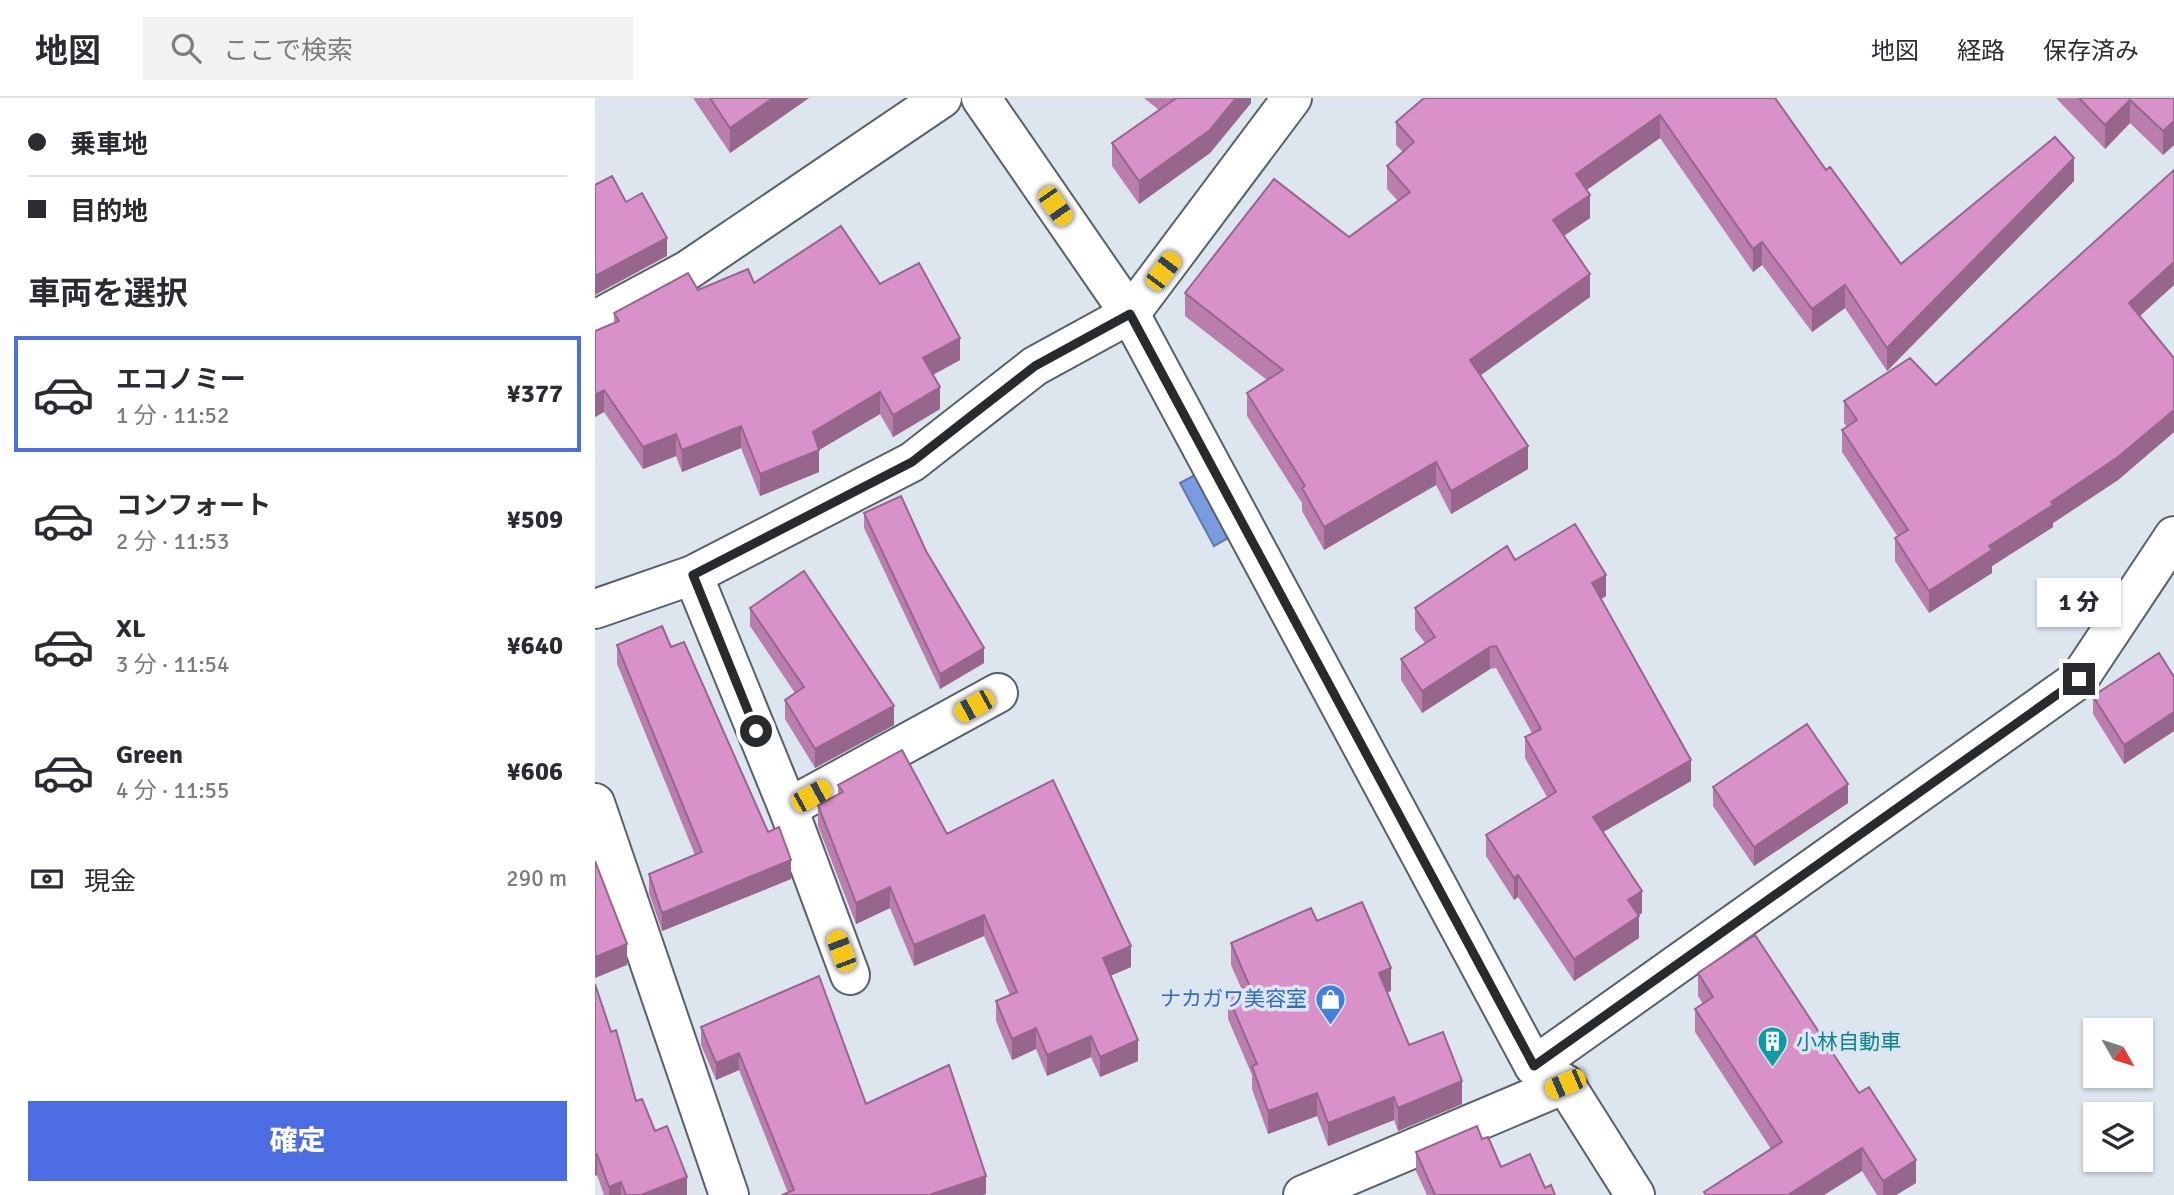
<!DOCTYPE html>
<html lang="ja">
<meta charset="utf-8">
<style>
body{margin:0;font-family:Signika,"Noto Sans JP",sans-serif;background:#f2f2f3;color:#2b2b33;height:100vh;display:flex;flex-direction:column;font-size:26px;white-space:nowrap}
*{box-sizing:border-box;margin:0}
p{font-size:23px;color:#7c7c81}
.icon{flex:none;width:38px;height:38px;fill:none;stroke:currentColor;stroke-width:2;stroke-linecap:round;stroke-linejoin:round}
.map{position:relative;flex:1;overflow:hidden}
.side{display:flex;flex-direction:column;background:#fff;width:595px}
.side>*{flex:none}
.top-card{display:grid;align-content:center;height:154px;padding:0 28px;background:#fff}
.needle{width:46px;rotate:129deg}
.fabs{position:absolute;left:1488px;top:920px;display:grid;gap:14px}
.fabs a{display:grid;place-items:center;width:70px;height:70px;border-radius:0px;background:#fff;box-shadow:0 2px 5px #0004;font-size:35px}
.end{position:absolute;width:32px;height:32px;margin:-16px;border:9px solid #282b2e;background:#fff;box-shadow:0 0 0 4px #fff}
.from{border-radius:50%}
.bubble{position:absolute;height:49px;border-radius:0px;background:#fff;box-shadow:0 2px 5px #0004;font-size:23px;font-weight:800;line-height:49px;text-align:center}
.car{position:absolute;width:21px;height:42px;margin:-21px -10px;border-radius:9px;box-shadow:0 0 5px 2px #0007;background:linear-gradient(#f5c518 24%,#345 0 40%,#f5c518 0 76%,#345 0 86%,#f5c518 0)}
.top-card b{display:flex;align-items:center;gap:24px;height:66px;font-size:26px}
.top-card b+b{border-top:2px solid #e1e1e2}
.top-card i{width:18px;height:18px;background:#2b2b33}
ul{padding:0;list-style:none}
li{display:flex;align-items:center;gap:21px;height:116px;margin:0 14px 10px;padding:0 14px;border:4px solid transparent;border-radius:0px}
li div{flex:1}
li b{display:block;font-size:26px}
li em{font-style:normal;font-weight:800}
li.selected{border-color:#4c6ee2}
li>.icon{width:63px;height:63px;stroke-width:1.5}
h2{padding:0 28px;font-size:32px;line-height:84px}
.pay{display:flex;align-items:center;gap:18px;height:77px;padding:0 28px;font-size:26px}
.pay p{margin-inline-start:auto}
.action{display:flex;gap:14px;margin-top:auto;padding:14px 28px}
.action a{flex:1;height:80px;border-radius:0px;background:#4c6ee2;color:#fff;font-size:28px;font-weight:800;line-height:80px;text-align:center}
header{display:flex;align-items:center;gap:42px;box-sizing:border-box;height:98px;padding:0 35px;background:#fff;border-bottom:2px solid #e1e1e2}
header strong{font-size:33px}
nav{display:flex;gap:38px;margin-inline-start:auto;font-size:24px}
.search{width:490px;height:63px;background:#f2f2f3;display:flex;align-items:center;gap:18px;box-sizing:border-box;padding:0 24px;border-radius:0px;color:#7c7c81;font-size:26px}
main{display:flex;flex:1;min-height:0}
.map>svg:first-child{display:block}
.water{fill:#799be1;stroke:#6179ab;stroke-width:2}
.lines{fill:none;stroke-linecap:round;stroke-linejoin:round}
.minor-casing{stroke:#596068;stroke-width:42}
.tertiary-casing{stroke:#596068;stroke-width:42}
.minor{stroke:#fff;stroke-width:38}
.tertiary{stroke:#fff;stroke-width:38}
.wall{fill:#ba7ead}
.shaded-wall{fill:#97668d}
.building{fill:#d892c9;stroke:#97668d;stroke-width:2}
.route{stroke:#282b2e;stroke-width:9}
.labels{text-anchor:middle;stroke-width:7;stroke-linejoin:round;paint-order:stroke}
.shop-label{font-size:21px;fill:#366cbe;stroke:#dde5ee;text-anchor:end}
.culture-label{font-size:21px;fill:#0d838f;stroke:#dde5ee;text-anchor:start}
</style>
<header>
<strong>地図</strong>
<div class="search"><svg class="icon" aria-label="search" viewBox="0 0 24 24"><circle cx="10" cy="10" r="6"/><path d="M15 15l6 6"/></svg>ここで検索</div>
<nav><a>地図</a><a>経路</a><a>保存済み</a></nav>
</header>
<main>
<section class="side">
<div class="top-card">
<b><i class="from"></i>乗車地</b>
<b><i></i>目的地</b>
</div>
<h2>車両を選択</h2>
<ul>
<li class="selected"><svg class="icon" aria-label="car" viewBox="0 0 24 24"><path d="M5 17H2v-5l4-1 3-4h7l3 4 3 1v5h-3M9 17h6M6 11h13"/><circle cx="7" cy="17" r="2"/><circle cx="17" cy="17" r="2"/></svg><div><b>エコノミー</b><p>1 分 · 11:52</p></div><em>¥377</em></li>
<li><svg class="icon" aria-label="car" viewBox="0 0 24 24"><path d="M5 17H2v-5l4-1 3-4h7l3 4 3 1v5h-3M9 17h6M6 11h13"/><circle cx="7" cy="17" r="2"/><circle cx="17" cy="17" r="2"/></svg><div><b>コンフォート</b><p>2 分 · 11:53</p></div><em>¥509</em></li>
<li><svg class="icon" aria-label="car" viewBox="0 0 24 24"><path d="M5 17H2v-5l4-1 3-4h7l3 4 3 1v5h-3M9 17h6M6 11h13"/><circle cx="7" cy="17" r="2"/><circle cx="17" cy="17" r="2"/></svg><div><b>XL</b><p>3 分 · 11:54</p></div><em>¥640</em></li>
<li><svg class="icon" aria-label="car" viewBox="0 0 24 24"><path d="M5 17H2v-5l4-1 3-4h7l3 4 3 1v5h-3M9 17h6M6 11h13"/><circle cx="7" cy="17" r="2"/><circle cx="17" cy="17" r="2"/></svg><div><b>Green</b><p>4 分 · 11:55</p></div><em>¥606</em></li>
</ul>
<div class="pay"><svg class="icon" aria-label="cash" viewBox="0 0 24 24"><path d="M3 7h18v10H3z"/><circle cx="12" cy="12" r="2"/></svg>現金<p>290 m</p></div>
<div class="action"><a>確定</a></div>
</section>
<div class="map">
<svg width="1579" height="1097" viewBox="0 0 1579 1097">
<rect width="100%" height="100%" fill="#dde5ee"/>
<path class="water" d="M613,370L647,432L619,448L585,385Z"/>
<g class="lines">
<defs>
<path id="minor" d="M0,222L93,172L347,0
M98,477L193,710L255,877
M0,511L98,477L317,364L440,268L535,216L697,0
M0,705L134,1097
M193,710L403,595
M939,968L1484,581L1579,438
M708,1097L970,986"/>
<path id="tertiary" d="M386,0L535,216L939,968L970,986L1040,1097"/>
</defs>
<use href="#minor" class="minor-casing"/>
<use href="#tertiary" class="tertiary-casing"/>
<use href="#minor" class="minor"/>
<use href="#tertiary" class="tertiary"/>
</g>
<path class="wall" d="M98,0H214L135,55Z
M549,0H656V5L615,55L544,106L517,68V45L564,12Z
M1180,0L1231,72L1306,166L1479,83L1292,273L1250,210L1217,234L1167,167L1158,174L1065,40L992,92L995,120L969,138L995,199L885,277L933,371L856,416L841,387L729,452L707,413V405L652,318V295L672,282L590,218V195L754,139L803,103L792,91V68L808,54L801,47V24Z
M1461,0H1579V47L1568,57L1535,25L1510,51Z
M1579,72V187L1544,218L1579,260V334L1523,382L1458,425V429L1397,468V475L1334,515L1300,463V440L1303,439L1247,354V332L1252,329L1249,325V303L1341,287Z
M159,185L285,186L365,262L338,277L345,311L298,339L285,316L224,352V374L165,398L146,350L87,374L81,358L48,371L9,314L0,319L19,225V215L103,192Z
M269,415L331,453L389,565L345,591L269,430Z
M920,462L1011,498L1006,501L1096,683L1008,734L1047,815L1043,817L1044,840L979,883L923,799L919,802L891,758V737L952,699L930,660V639L937,635L901,570L895,571L827,615L806,582V561L830,545L820,532V510Z
M155,510L299,627L220,670L190,621V602L200,595L155,528Z
M22,547L76,549L196,781L67,833L54,795V776L100,757L22,566Z
M1579,579V633L1529,666L1498,616V598Z
M243,687L352,736L536,869L515,878L543,963L505,979L496,959L452,978L441,951L417,962L401,923V903L415,897L389,838L319,868L295,810L261,826L223,728V707L243,697Z
M1118,689L1253,705L1159,768L1118,708Z
M722,823L796,893L792,894L814,947L867,1006L803,1033L799,1022L733,1048L722,1018L673,1036L657,991V977L633,921V898L647,892L636,867V845Z
M1103,875L1321,1085L1301,1097H1282L1267,1073L1229,1097H1111L1176,1051L1100,934V911L1108,906L1103,898Z
M0,886L41,1003L60,1033L92,1097H9L2,1077Z
M106,929L271,1006L391,1096L387,1097H187L193,1095L144,972L121,982L106,947Z
M887,1041L906,1069L950,1090L960,1097H832L821,1073V1054Z"/>
<path class="shaded-wall" d="M178,0H214L135,55V30Z
M641,0H656V5L615,55L544,106V83Z
M1535,2V25L1510,51V27Z
M1065,17V40L981,99V76Z
M1579,23V47L1568,57V33Z
M1479,60V83L1292,273V250Z
M995,97V120L958,145V122Z
M72,140V158L0,197V178Z
M1167,144V167L1158,174V151Z
M1579,164V187L1534,228V205Z
M995,176V199L875,285V262Z
M1250,187V210L1217,234V211Z
M365,240V262L328,282V260Z
M345,289V311L298,339V317Z
M9,292V314L0,319V297Z
M285,294V316L224,352V374L165,398V376L218,334Z
M1579,312V334L1523,382L1458,425V429L1397,468V475L1334,515V493L1394,448L1456,404Z
M146,328V350L87,374V352Z
M81,336V358L48,371V349Z
M933,348V371L856,416V393Z
M841,364V387L729,452V429Z
M1011,477V498L997,507V485Z
M895,549V571L827,615V593Z
M389,550V565L345,591V576Z
M299,608V627L220,670V651Z
M1579,614V633L1529,666V647Z
M1096,662V683L998,740V719Z
M1253,686V705L1159,768V749Z
M196,762V781L67,833V815Z
M923,777V799L919,802V780Z
M295,789V810L261,826V805Z
M1047,793V815L1033,823V802Z
M389,817V838L319,868V847Z
M1044,818V840L979,883V861Z
M32,846V867L0,880V859Z
M536,848V869L508,881V860Z
M796,870V893L784,898V875Z
M441,930V951L417,962V941Z
M496,938V959L452,978V957Z
M543,942V963L505,979V959Z
M144,955V972L121,982V965Z
M867,983V1006L803,1033V1010Z
M722,995V1018L673,1036V1013Z
M799,999V1022L733,1048V1025Z
M1267,1050V1073L1229,1097H1193Z
M2,1056V1077L0,1078V1057Z
M1321,1062V1085L1301,1097H1288V1083Z
M391,1078V1096L387,1097H334Z
M92,1079V1097H46Z
M26,1084V1097H14V1089Z"/>
<path class="building" d="M115,0H178L135,30Z
M578,0H641L615,32L544,83L517,45L580,1Z
M829,0H1180L1231,72L1235,69L1306,166L1460,39L1479,60L1292,250L1250,187L1217,211L1167,144L1158,151L1065,17L981,76L995,97L958,122L995,176L875,262L933,348L856,393L841,364L729,429L707,390L710,388L652,295L688,272L590,195L679,81L754,139L815,94L792,68L819,44L801,24Z
M1484,0H1579V23L1568,33L1535,2L1510,27Z
M1579,72V164L1534,205L1579,260V312L1523,359L1456,404L1458,407L1394,448L1397,452L1334,493L1300,440L1313,432L1247,332L1262,322L1249,303L1315,260L1341,287Z
M17,78L31,104L47,95L72,140L0,178V87Z
M246,128L285,186L324,165L365,240L328,260L345,289L298,317L285,294L218,334L224,352L165,376L146,328L87,352L81,336L48,349L9,292L0,297V233L24,223L19,215L93,175L103,192L153,171L159,185Z
M306,398L331,453L389,550L345,576L269,415Z
M980,426L1011,477L997,485L1096,662L998,719L1047,793L1033,802L1044,818L979,861L923,777L919,780L891,737L961,694L930,639L946,631L901,548L895,549L827,593L806,561L840,539L820,510L912,448L920,462Z
M209,473L299,608L220,651L190,602L209,589L155,510Z
M67,528L76,549L89,544L173,734L184,729L196,762L67,815L54,776L107,754L22,547Z
M1564,555L1579,579V614L1529,647L1498,598Z
M1212,626L1253,686L1159,749L1118,689Z
M307,652L352,736L458,682L536,848L508,860L543,942L505,959L496,938L452,957L441,930L417,941L401,903L422,894L389,817L319,847L295,789L261,805L223,707L248,694L243,687Z
M0,763L32,846L0,859Z
M767,804L796,870L784,875L814,947L848,934L867,983L803,1010L799,999L733,1025L722,995L673,1013L657,968L662,966L633,898L655,889L636,845L716,810L722,823Z
M1160,837L1264,995L1274,989L1321,1062L1288,1083L1267,1050L1193,1097H1111L1109,1094L1187,1044L1100,911L1118,899L1103,875Z
M224,878L271,1006L354,967L391,1078L334,1097H187L199,1092L144,955L121,965L106,929Z
M0,886L16,934L21,932L41,1003L47,1001L60,1033L72,1028L92,1079L46,1097H31L26,1084L14,1089L2,1056L0,1057Z
M882,1028L887,1041L893,1039L906,1069L935,1056L950,1090L956,1087L960,1097H840L821,1054Z"/>
<g class="lines">
<path class="route" d="M161,633L98,477L317,364L440,268L535,216L939,968L1484,581"/>
</g>
<defs>
<symbol id="shop-pin" viewBox="-11 -11 22 30"><path d="M0 17L-7.5 6A9.5 9.5 0 1 1 7.5 6Z" fill="#3f7fe0" stroke="#dde5ee"/><path d="M-5-2.5h2.3a2.7 3.5 0 0 1 5.4 0H5L5.5 6h-11ZM-1.5-2.5h3a1.5 2.3 0 0 0-3 0Z" fill="#fff"/></symbol>
<symbol id="building-pin" viewBox="-11 -11 22 30"><path d="M0 17L-7.5 6A9.5 9.5 0 1 1 7.5 6Z" fill="#0f9aa8" stroke="#dde5ee"/><path d="M-4-6H4V6H1V3H-1V6H-4ZM-2.5-4.3h1.7v1.8h-1.7ZM.8-4.3h1.7v1.8H.8ZM-2.5-1h1.7V.8h-1.7ZM.8-1h1.7V.8H.8Z" fill="#fff"/></symbol>
</defs>
<g fill-rule="evenodd">
<use href="#shop-pin" x="718" y="884" width="35" height="47"/>
<use href="#building-pin" x="1160" y="926" width="35" height="47"/>
</g>
<g class="labels">
<g class="shop-label">
<text x="712" y="908">ナカガワ美容室</text>
</g>
<g class="culture-label">
<text x="1201" y="951">小林自動車</text>
</g>
</g>
</svg>
<div class="fabs">
<a><svg class="needle" viewBox="-14 -14 28 28"><path d="M0-13l5 13h-10z" fill="#e53935"/><path d="M0 13l5-13h-10z" fill="#7c7c81"/></svg></a>
<a><svg class="icon" aria-label="layers" viewBox="0 0 24 24"><path d="M12 4l9 5-9 5-9-5zM3 14l9 5 9-5"/></svg></a>
</div>
<i class="end from" style="left:161px;top:633px"></i>
<i class="end" style="left:1484px;top:581px"></i>
<div class="bubble" style="left:1442px;top:480px;width:84px">1 分</div>
<i class="car" style="left:460px;top:108px;rotate:145deg"></i>
<i class="car" style="left:568px;top:173px;rotate:37deg"></i>
<i class="car" style="left:379px;top:608px;rotate:241deg"></i>
<i class="car" style="left:216px;top:698px;rotate:61deg"></i>
<i class="car" style="left:246px;top:853px;rotate:339deg"></i>
<i class="car" style="left:970px;top:986px;rotate:247deg"></i>
</div>
</main>
